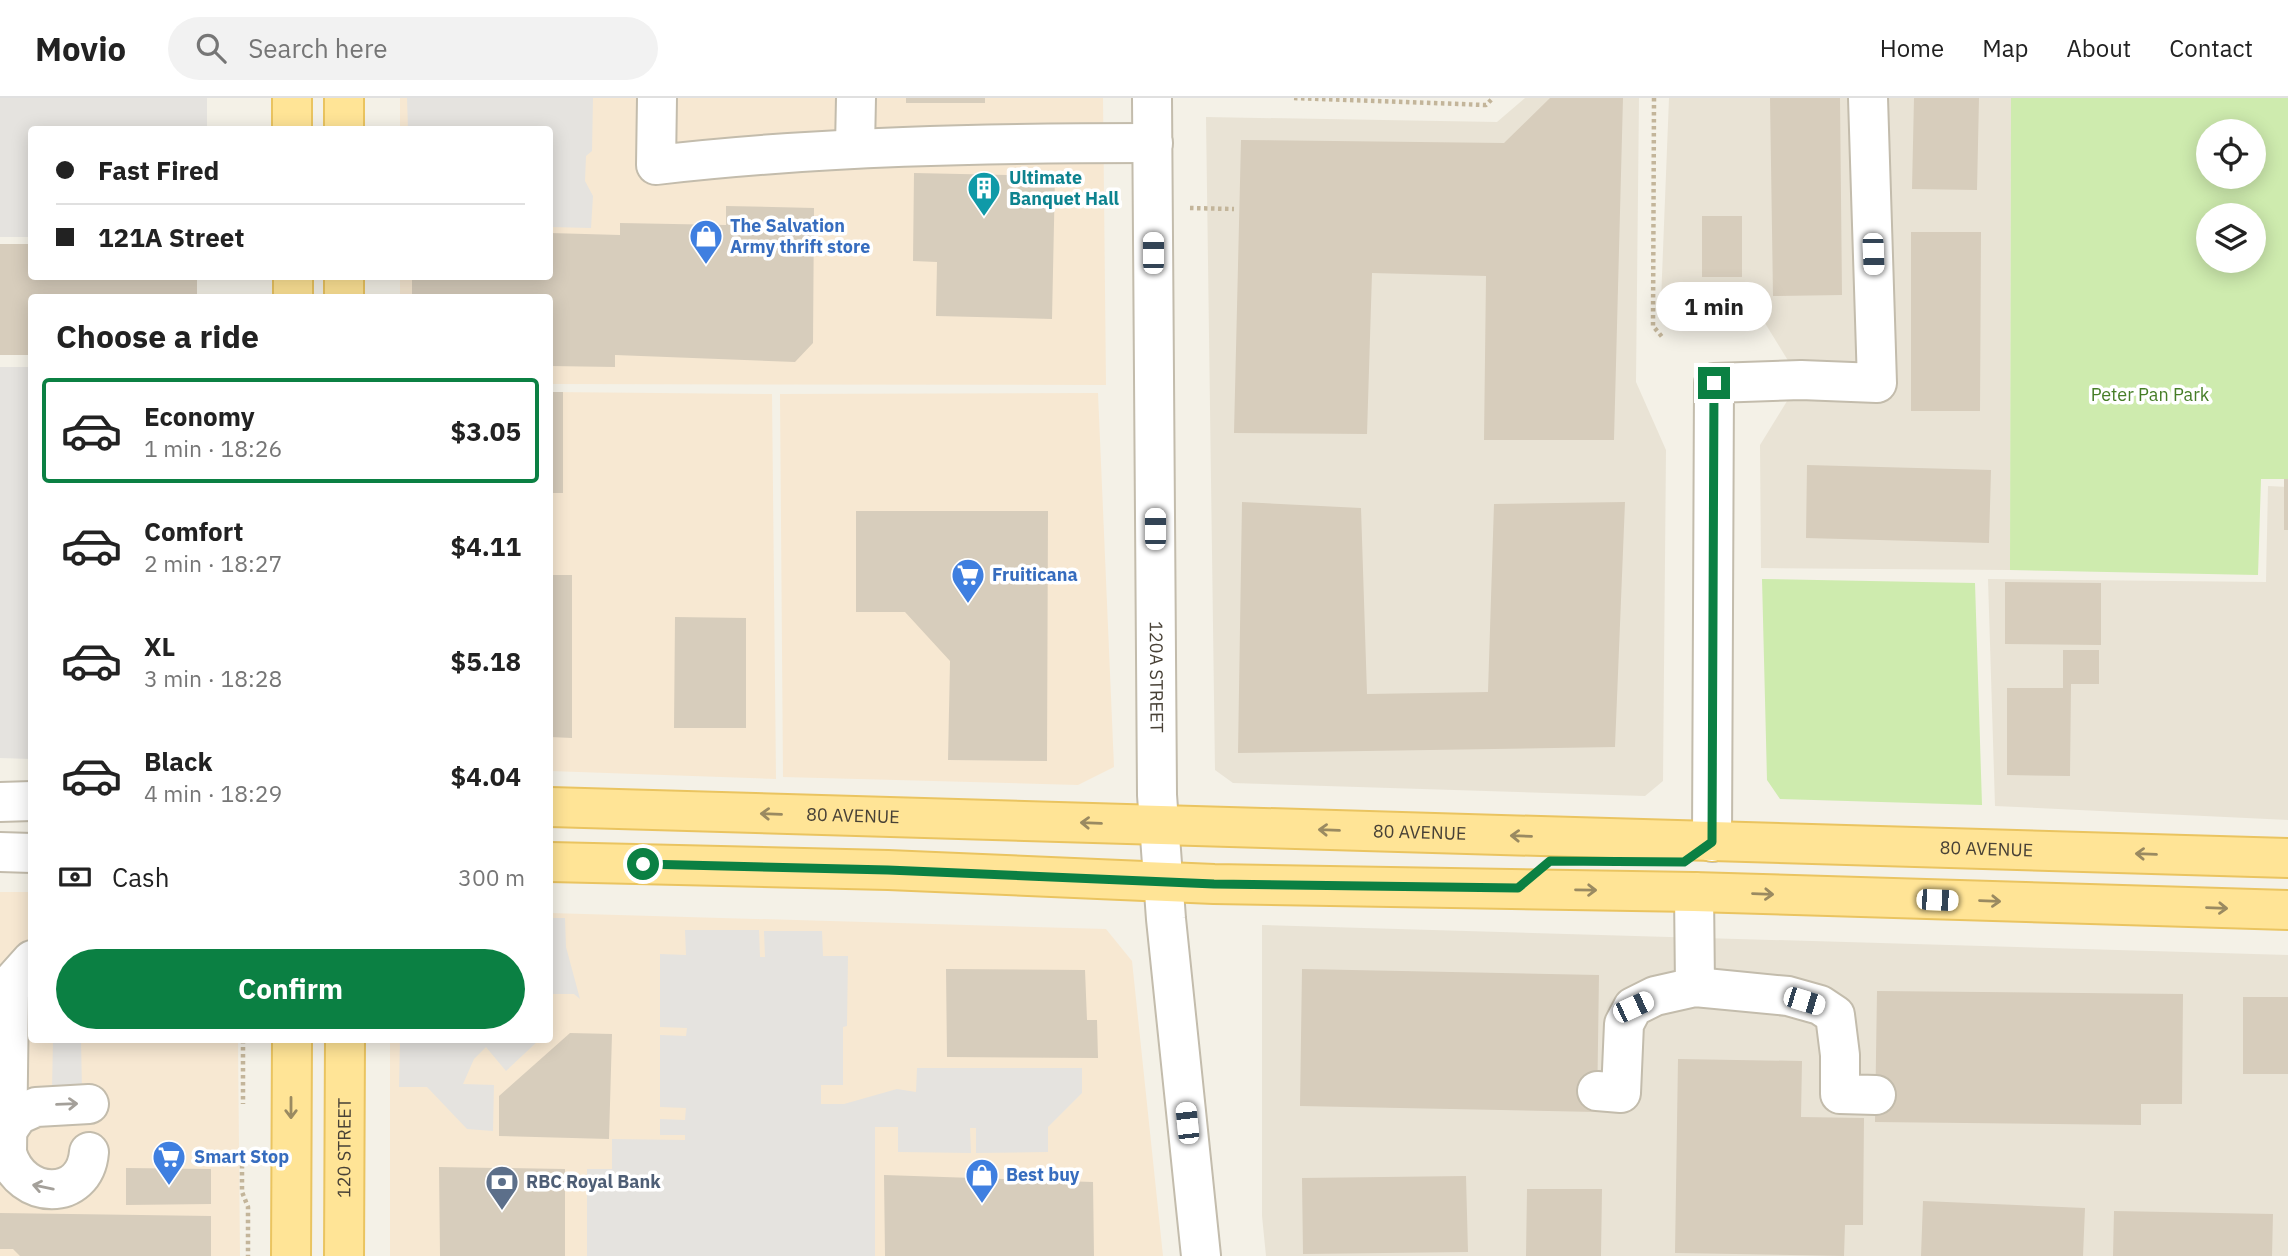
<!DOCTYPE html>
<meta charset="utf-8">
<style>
body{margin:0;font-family:"IBM Plex Sans",sans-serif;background:#f2f2f2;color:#222;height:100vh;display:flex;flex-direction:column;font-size:26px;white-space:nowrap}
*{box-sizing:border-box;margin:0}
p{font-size:23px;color:#767676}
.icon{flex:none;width:38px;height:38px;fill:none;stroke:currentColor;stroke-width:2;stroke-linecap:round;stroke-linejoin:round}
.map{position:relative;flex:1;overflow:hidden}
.side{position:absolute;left:28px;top:196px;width:525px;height:749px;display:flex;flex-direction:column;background:#fff;border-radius:7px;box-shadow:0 4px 18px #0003}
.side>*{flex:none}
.hud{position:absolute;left:28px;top:28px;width:525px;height:154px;border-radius:7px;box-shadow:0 4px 18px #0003;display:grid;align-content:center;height:154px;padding:0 28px;background:#fff}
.buttons{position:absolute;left:2196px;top:21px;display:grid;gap:14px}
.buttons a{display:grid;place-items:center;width:70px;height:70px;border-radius:50%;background:#fff;box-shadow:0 4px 18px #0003;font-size:35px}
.end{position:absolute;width:32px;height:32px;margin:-16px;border:9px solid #0b8043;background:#fff;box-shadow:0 0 0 4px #fff}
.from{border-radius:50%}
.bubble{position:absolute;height:49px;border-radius:24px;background:#fff;box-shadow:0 4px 18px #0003;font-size:23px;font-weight:800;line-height:49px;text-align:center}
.car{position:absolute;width:21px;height:42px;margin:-21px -10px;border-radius:9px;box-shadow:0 0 5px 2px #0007;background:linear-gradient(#fff 24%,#345 0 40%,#fff 0 76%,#345 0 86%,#fff 0)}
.hud b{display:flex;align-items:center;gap:24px;height:66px;font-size:26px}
.hud b+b{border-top:2px solid #e0e0e0}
.hud i{width:18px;height:18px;background:#222}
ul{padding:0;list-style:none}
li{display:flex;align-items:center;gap:21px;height:105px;margin:0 14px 10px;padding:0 14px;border:4px solid transparent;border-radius:7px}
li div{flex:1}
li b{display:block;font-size:26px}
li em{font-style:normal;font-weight:800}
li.on{border-color:#0b8043}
li>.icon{width:63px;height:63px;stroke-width:1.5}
h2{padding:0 28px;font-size:32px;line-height:84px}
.pay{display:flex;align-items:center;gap:18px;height:77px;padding:0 28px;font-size:26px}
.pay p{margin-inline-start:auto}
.primary-button{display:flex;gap:14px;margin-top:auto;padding:14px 28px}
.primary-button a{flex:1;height:80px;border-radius:42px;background:#0b8043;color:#fff;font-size:28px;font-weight:800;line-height:80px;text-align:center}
header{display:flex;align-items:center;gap:42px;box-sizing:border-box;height:98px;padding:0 35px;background:#fff;border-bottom:2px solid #e0e0e0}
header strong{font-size:33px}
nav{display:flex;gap:38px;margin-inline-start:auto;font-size:24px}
.search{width:490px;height:63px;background:#f2f2f2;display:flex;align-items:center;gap:18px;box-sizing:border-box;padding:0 24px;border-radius:38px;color:#767676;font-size:26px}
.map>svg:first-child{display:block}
.residential{fill:#e9e3d5}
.commercial{fill:#f7e8d2}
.green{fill:#ceebae;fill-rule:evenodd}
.parking{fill:#e5e3df}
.building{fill:#d7cdbc}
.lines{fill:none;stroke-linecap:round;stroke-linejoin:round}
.minor-casing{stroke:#c3bcac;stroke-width:42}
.major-casing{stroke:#eac460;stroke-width:42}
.path{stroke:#c3b59a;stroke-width:4.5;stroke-dasharray:3.5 3.5;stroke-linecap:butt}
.minor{stroke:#fff;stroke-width:38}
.major{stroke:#ffe496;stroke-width:38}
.oneway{stroke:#9a8a61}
.oneway2{stroke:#a4a09a}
.route{stroke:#0b8043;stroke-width:9}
.labels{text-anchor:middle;stroke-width:7;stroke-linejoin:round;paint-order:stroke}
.culture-label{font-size:18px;font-weight:bold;fill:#0d838f;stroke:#fff;text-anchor:start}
.shop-label{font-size:18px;font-weight:bold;fill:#366cbe;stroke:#fff;text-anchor:start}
.park-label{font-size:18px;fill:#457d26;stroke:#fff}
.street-label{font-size:18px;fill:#484136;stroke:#fff}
.service-label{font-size:18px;font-weight:bold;fill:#4e5e75;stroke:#fff;text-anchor:start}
</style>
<header>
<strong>Movio</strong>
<div class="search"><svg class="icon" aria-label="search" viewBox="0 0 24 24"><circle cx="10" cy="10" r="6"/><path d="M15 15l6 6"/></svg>Search here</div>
<nav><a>Home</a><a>Map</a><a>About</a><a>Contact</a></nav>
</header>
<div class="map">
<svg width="2288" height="1158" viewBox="0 0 2288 1158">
<rect width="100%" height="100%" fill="#f4f1e7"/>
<path class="residential" d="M1525,0H1639L1636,284L1666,352L1663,683L1645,698L1233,685L1215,672L1206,19L1497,24Z
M1669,0H2011L2010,472L1761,470L1760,347L1800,282L1752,204L1661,203Z
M2268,388L2288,389V722L1995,708L1988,481L2266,484Z
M1262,827L2288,857V1158H1266L1262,1118Z"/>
<path class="commercial" d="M400,0H1103L1106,287L550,286V200H400V179L550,178V32L400,31Z
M550,294L772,296L776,681L550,673Z
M1098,295L1114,669L1078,687L783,679L780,296Z
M0,794H31L32,942H238L240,1158H0Z
M550,815L1106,831L1132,863L1163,1158H390V942H550Z"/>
<path class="green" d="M2011,0H2288V381H2261L2258,477L2010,472ZM2208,33H2254V79H2208ZM2208,117H2254V163H2208Z
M1762,481L1975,485L1982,707L1780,701L1767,682Z"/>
<path class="parking" d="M0,0H207V31L32,32L31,139H0Z
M407,0H593L592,53L586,58L585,83L593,98L591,130L550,129V32L408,31Z
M0,269H31V661L0,660Z
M550,820H565L566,849L580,901L574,896H550Z
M685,832H759L760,859H765L764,833H822L823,858H848L847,928L843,929V987H821V1006H844L897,991L916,994L917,970H1082V995L1048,1029V1054L976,1055V1030H970L971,1055L898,1054V1029H875V1158H587V1071H612V1041L685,1042V1037H660V1021L685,1022L686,1010L660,1009V937L686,938L687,930L660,929V856L686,857Z
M53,942H81L82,992H52Z
M400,942H539L506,973L486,949L474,961L463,986L494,987L493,1033L467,1031L427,989H399Z"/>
<path class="building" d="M906,0H985V5H906Z
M1550,0H1623L1614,342H1484L1486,178L1372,175L1367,336L1234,335L1241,42L1504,45Z
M1770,0H1840L1842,197L1773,198Z
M1914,0H1979L1977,92L1912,91Z
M914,75L1055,78L1052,221L936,218L937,164L913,163Z
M726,108L814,110L813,245L795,264L615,257V269L550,268V200H412V178H550V135L620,137V125L726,127Z
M1702,118H1742V179H1702Z
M1911,134H1981L1980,313H1911Z
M0,146H32V178H197V200H32V257H0Z
M550,294H563V395H550Z
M1807,367L1991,372L1989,445L1806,440Z
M2284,381H2288V432H2284Z
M1242,404L1361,410L1367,596L1488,594L1494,406L1625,404L1615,649L1238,655Z
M856,413H1048L1047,663L948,662L950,563L905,514H856Z
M550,477H572V640L550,639Z
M2005,484L2101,485V547L2005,546Z
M675,519L746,520V630H674Z
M2063,552H2099V586H2071L2070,678L2007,677V590H2063Z
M946,871L1085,872L1087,922H1097L1098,960L947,959Z
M1302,871L1599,877L1597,1014L1300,1008Z
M1877,893L2183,896L2182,1006H2141V1027L1875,1024Z
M2243,899H2288V976H2243Z
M570,935L612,936L609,1041L499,1038V998Z
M1678,961L1802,963L1801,1019L1864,1020L1863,1127H1845L1844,1158L1675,1155Z
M439,1069L565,1071V1158H440Z
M126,1070L211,1071V1106L126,1107Z
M884,1077L1093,1084L1094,1158H885Z
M1466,1078L1468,1154L1303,1156L1302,1080Z
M1527,1091H1602L1601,1158H1526Z
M1923,1103L2085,1110L2083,1158H1921Z
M2114,1113L2273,1116L2272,1158H2113Z
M0,1115L211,1118V1158H20L13,1151H0Z"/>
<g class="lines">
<defs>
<g id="minor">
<path d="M657,0L656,67C821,48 986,45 1153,45"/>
<path id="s1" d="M1152,0L1157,697L1166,821L1201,1158"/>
<path d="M855,49L856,0"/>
<path d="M0,704L32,703"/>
<path d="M1712,744L1714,285L1801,282L1877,285L1868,0"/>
<path d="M0,754L32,755"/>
<path d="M1694,794L1695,889"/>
<path d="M32,862L15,881L9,895L7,1055C21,1103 85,1104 89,1054"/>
<path d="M1597,993L1621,995L1624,926L1633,909L1655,898L1695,889L1788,898L1820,907L1835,917L1840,957V996L1876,997"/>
<path d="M7,1033L18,1017L36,1009L89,1006"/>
</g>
<g id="major">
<path d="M292,0V32"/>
<path d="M344,32V0"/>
<path d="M293,178V200"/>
<path d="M344,178V200"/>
<path id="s2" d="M550,709L2288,760"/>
<path d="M550,764L888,772L1214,786L1694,794L2288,812"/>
<path d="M291,1158L292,942"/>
<path id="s3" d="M344,1158L345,942"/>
</g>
</defs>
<use href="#minor" class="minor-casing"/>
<use href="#major" class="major-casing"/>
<path class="path" d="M1294,0L1486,7L1493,0
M1654,0L1653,228L1663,240
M1190,110L1234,111
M243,942V1006
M242,1060V1094L248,1109V1158"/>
<use href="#minor" class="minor"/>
<use href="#major" class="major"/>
</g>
<defs><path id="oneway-shaft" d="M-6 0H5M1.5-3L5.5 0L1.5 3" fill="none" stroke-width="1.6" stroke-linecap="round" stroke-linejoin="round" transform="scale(1.75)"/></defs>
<g class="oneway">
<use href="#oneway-shaft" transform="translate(771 716) rotate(-178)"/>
<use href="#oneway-shaft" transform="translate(1091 725) rotate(-178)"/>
<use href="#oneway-shaft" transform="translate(1329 732) rotate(-178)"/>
<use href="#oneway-shaft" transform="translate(1521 738) rotate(-178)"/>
<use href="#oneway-shaft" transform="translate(2146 756) rotate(-178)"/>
<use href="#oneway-shaft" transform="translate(1586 792) rotate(1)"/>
<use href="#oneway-shaft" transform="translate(1763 796) rotate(2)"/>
<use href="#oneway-shaft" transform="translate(1990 803) rotate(2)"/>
<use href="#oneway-shaft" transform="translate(2217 810) rotate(2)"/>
<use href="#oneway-shaft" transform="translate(291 1010) rotate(90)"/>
</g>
<g class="oneway2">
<use href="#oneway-shaft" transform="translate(67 1006) rotate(-2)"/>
<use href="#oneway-shaft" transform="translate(43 1089) rotate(-168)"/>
</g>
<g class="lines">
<path class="route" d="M643,766L888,772L1214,786L1518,790L1550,763L1684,764L1712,744L1714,285"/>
</g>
<defs>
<symbol id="building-pin" viewBox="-11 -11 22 30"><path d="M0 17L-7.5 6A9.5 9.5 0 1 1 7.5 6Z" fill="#0f9aa8" stroke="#fff"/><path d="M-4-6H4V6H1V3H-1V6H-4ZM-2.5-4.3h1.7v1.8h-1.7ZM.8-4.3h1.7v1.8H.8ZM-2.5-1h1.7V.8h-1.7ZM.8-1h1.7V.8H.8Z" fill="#fff"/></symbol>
<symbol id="shop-pin" viewBox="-11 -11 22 30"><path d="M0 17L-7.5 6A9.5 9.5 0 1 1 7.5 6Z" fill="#3f7fe0" stroke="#fff"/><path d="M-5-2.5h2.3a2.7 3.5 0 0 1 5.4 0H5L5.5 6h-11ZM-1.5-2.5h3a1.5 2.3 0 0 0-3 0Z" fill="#fff"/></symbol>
<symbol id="supermarket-pin" viewBox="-11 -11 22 30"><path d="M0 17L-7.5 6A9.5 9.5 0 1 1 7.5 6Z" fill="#3f7fe0" stroke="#fff"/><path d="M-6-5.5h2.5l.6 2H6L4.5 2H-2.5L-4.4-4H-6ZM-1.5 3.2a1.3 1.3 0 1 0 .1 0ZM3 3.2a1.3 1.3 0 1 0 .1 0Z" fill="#fff"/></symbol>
<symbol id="bank-pin" viewBox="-11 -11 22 30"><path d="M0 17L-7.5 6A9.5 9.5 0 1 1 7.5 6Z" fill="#5c6f8a" stroke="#fff"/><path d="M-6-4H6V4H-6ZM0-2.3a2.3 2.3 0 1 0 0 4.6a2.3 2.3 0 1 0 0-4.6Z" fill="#fff"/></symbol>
</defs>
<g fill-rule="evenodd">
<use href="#building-pin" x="965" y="71" width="38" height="52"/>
<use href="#shop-pin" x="687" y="119" width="38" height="52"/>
<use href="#supermarket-pin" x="949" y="458" width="38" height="52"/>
<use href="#supermarket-pin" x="150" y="1040" width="38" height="52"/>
<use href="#shop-pin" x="963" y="1058" width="38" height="52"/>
<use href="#bank-pin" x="483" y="1065" width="38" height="52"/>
</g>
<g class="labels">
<g class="culture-label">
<text x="1009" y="86">Ultimate<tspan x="1009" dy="21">Banquet Hall</tspan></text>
</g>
<g class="shop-label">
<text x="730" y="134">The Salvation<tspan x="730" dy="21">Army thrift store</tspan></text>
<text x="992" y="483">Fruiticana</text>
<text x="194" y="1065">Smart Stop</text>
<text x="1006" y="1083">Best buy</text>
</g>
<g class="park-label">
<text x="2150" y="303">Peter Pan Park</text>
</g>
<g class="street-label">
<text dy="6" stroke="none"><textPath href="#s1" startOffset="579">120A STREET</textPath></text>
<text dy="6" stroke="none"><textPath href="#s2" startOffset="303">80 AVENUE</textPath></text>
<text dy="6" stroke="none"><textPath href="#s2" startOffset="870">80 AVENUE</textPath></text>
<text dy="6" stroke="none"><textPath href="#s2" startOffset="1437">80 AVENUE</textPath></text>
<text dy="6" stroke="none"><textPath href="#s3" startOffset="108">120 STREET</textPath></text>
</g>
<g class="service-label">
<text x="526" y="1090">RBC Royal Bank</text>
</g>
</g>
</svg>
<div class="buttons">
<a><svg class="icon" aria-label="locate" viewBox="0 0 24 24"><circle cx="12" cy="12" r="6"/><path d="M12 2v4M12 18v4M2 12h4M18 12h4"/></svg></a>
<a><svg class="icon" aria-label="layers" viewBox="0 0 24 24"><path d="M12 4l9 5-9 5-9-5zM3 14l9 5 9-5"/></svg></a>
</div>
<i class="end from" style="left:643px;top:766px"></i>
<i class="end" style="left:1714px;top:285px"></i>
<div class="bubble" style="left:1656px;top:184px;width:116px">1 min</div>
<i class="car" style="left:1153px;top:155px;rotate:0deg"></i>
<i class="car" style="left:1873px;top:156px;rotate:178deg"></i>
<i class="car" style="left:1155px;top:431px;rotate:0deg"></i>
<i class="car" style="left:1937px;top:802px;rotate:92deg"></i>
<i class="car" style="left:1804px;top:903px;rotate:107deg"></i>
<i class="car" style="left:1633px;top:909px;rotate:65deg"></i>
<i class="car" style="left:1187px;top:1025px;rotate:354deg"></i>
<div class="hud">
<b><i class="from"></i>Fast Fired</b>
<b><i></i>121A Street</b>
</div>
<section class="side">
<h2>Choose a ride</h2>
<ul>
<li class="on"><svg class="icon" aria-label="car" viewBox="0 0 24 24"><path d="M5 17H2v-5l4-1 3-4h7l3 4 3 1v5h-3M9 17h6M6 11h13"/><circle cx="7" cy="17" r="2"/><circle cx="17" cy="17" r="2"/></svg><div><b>Economy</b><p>1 min · 18:26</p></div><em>$3.05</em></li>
<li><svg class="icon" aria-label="car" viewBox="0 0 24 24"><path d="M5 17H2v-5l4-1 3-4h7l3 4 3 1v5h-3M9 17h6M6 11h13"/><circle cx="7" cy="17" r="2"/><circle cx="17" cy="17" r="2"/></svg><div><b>Comfort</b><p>2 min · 18:27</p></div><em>$4.11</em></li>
<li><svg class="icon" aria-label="car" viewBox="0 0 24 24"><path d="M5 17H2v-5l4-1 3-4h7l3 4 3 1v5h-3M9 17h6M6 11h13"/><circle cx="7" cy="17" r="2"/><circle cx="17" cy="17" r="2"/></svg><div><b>XL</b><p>3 min · 18:28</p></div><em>$5.18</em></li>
<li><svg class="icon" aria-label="car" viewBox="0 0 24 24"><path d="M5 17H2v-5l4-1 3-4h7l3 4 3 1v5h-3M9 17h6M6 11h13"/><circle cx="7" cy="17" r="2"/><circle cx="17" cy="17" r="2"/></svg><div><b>Black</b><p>4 min · 18:29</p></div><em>$4.04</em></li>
</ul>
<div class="pay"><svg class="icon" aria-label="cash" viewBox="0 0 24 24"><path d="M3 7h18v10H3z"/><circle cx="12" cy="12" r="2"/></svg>Cash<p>300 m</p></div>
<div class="primary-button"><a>Confirm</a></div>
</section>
</div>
